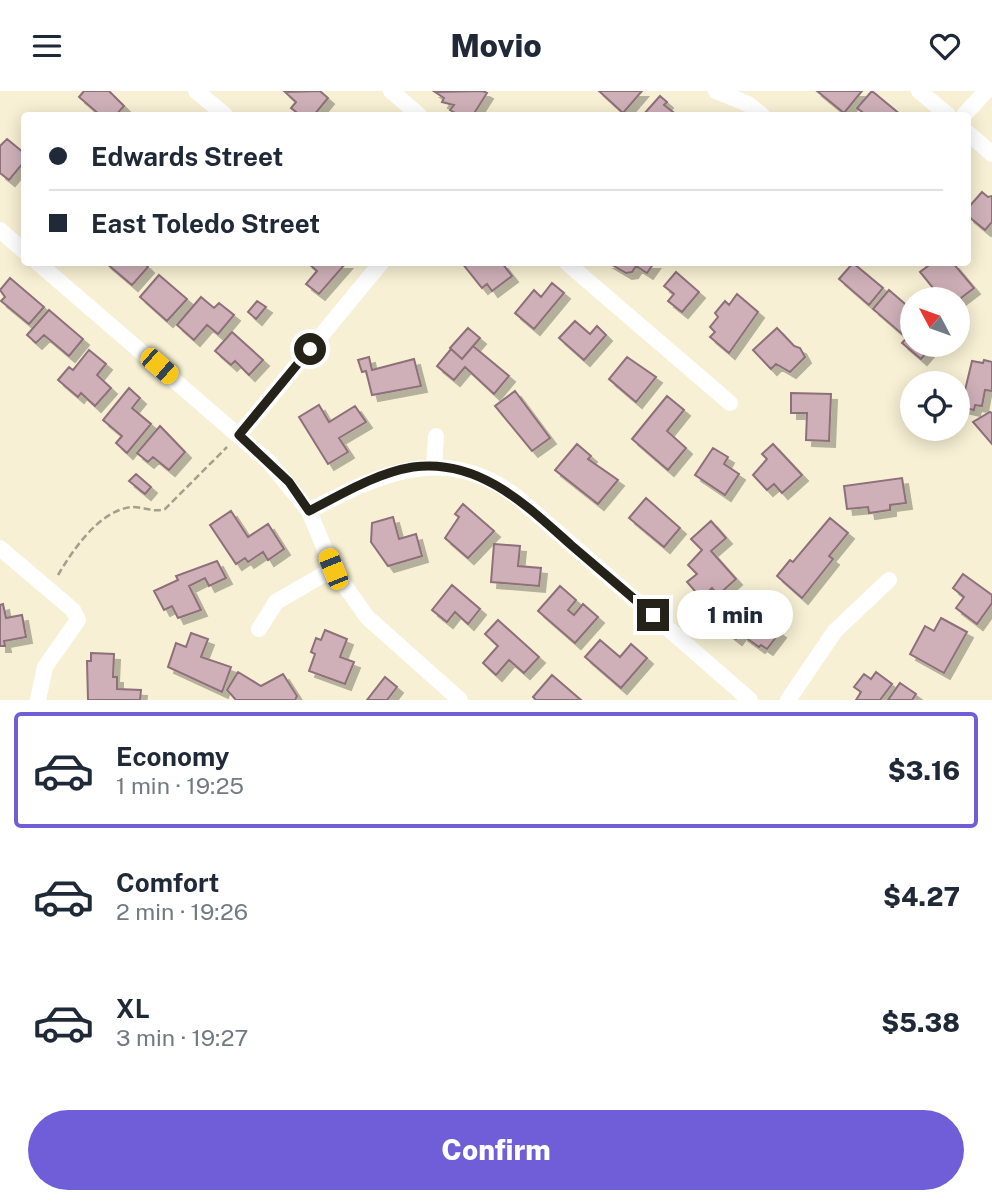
<!DOCTYPE html>
<meta charset="utf-8">
<style>
body{margin:0;font-family:"Public Sans",sans-serif;background:#f6f6f7;color:#1f2937;height:100vh;display:flex;flex-direction:column;font-size:26px;white-space:nowrap}
*{box-sizing:border-box;margin:0}
p{font-size:23px;color:#747a83}
.icon{flex:none;width:38px;height:38px;fill:none;stroke:currentColor;stroke-width:2;stroke-linecap:round;stroke-linejoin:round}
.map{position:relative;height:609px;overflow:hidden}
.sheet{display:flex;flex-direction:column;background:#fff;flex:1}
.sheet>*{flex:none}
.top-card{position:absolute;left:21px;top:21px;width:950px;height:154px;border-radius:7px;box-shadow:0 4px 18px #0003;display:grid;align-content:center;height:154px;padding:0 28px;background:#fff}
.needle{width:46px;rotate:311deg}
.controls{position:absolute;left:900px;top:196px;display:grid;gap:14px}
.controls a{display:grid;place-items:center;width:70px;height:70px;border-radius:50%;background:#fff;box-shadow:0 4px 18px #0003;font-size:35px}
.end{position:absolute;width:32px;height:32px;margin:-16px;border:9px solid #252319;background:#fff;box-shadow:0 0 0 4px #fff}
.from{border-radius:50%}
.bubble{position:absolute;height:49px;border-radius:24px;background:#fff;box-shadow:0 4px 18px #0003;font-size:23px;font-weight:800;line-height:49px;text-align:center}
.car{position:absolute;width:21px;height:42px;margin:-21px -10px;border-radius:9px;box-shadow:0 0 5px 2px #0007;background:linear-gradient(#f5c518 24%,#345 0 40%,#f5c518 0 76%,#345 0 86%,#f5c518 0)}
.top-card b{display:flex;align-items:center;gap:24px;height:66px;font-size:26px}
.top-card b+b{border-top:2px solid #e0e1e3}
.top-card i{width:18px;height:18px;background:#1f2937}
ul{padding:12px 0 0;list-style:none}
li{display:flex;align-items:center;gap:21px;height:116px;margin:0 14px 10px;padding:0 14px;border:4px solid transparent;border-radius:7px}
li div{flex:1}
li b{display:block;font-size:26px}
li em{font-style:normal;font-weight:800}
li.current{border-color:#6f5ed8}
li>.icon{width:63px;height:63px;stroke-width:1.5}
.primary-button{display:flex;gap:14px;margin-top:auto;padding:14px 28px}
.primary-button a{flex:1;height:80px;border-radius:42px;background:#6f5ed8;color:#fff;font-size:28px;font-weight:800;line-height:80px;text-align:center}
header{display:flex;justify-content:space-between;align-items:center;height:91px;padding:0 28px;background:#fff;font-size:32px;font-weight:800}
.map>svg:first-child{display:block}
.building{fill:#cfb0b9;stroke:#8d7079;stroke-width:2;filter:url(#shadow)}
.lines{fill:none;stroke-linecap:round;stroke-linejoin:round}
.path{stroke:#a49f8a;stroke-width:2.5;stroke-dasharray:7 3.5;stroke-linecap:butt}
.minor{stroke:#fff;stroke-width:16}
.route{stroke:#252319;stroke-width:9}
</style>
<header><svg class="icon" aria-label="menu" viewBox="0 0 24 24"><path d="M4 6h16M4 12h16M4 18h16"/></svg>Movio<svg class="icon" aria-label="heart" viewBox="0 0 24 24"><path d="M12 20l-8-8c-3-5 5-10 8-4 3-6 11-1 8 4z"/></svg></header>
<div class="map">
<svg width="992" height="609" viewBox="0 0 992 609">
<defs>
<filter id="shadow"><feDropShadow dx="6" dy="6" stdDeviation="0" flood-color="#0004"/></filter>
</defs>
<rect width="100%" height="100%" fill="#f7f0d4"/>
<path class="building" d="M84,0H109L124,15L116,24H100L79,6Z
M320,0L328,7L314,24H300L291,17L296,11L285,1Z
M483,0L487,2L473,24H459L450,19L454,14L442,11L444,7L435,1Z
M599,0H642L623,22Z
M817,0H862L844,22Z
M872,0L901,24H866L857,17Z
M660,5L667,11L664,14L677,24H643Z
M7,48L24,62V71L9,89L0,82V55Z
M982,101L988,106L992,105V131L985,139L968,125V117Z
M106,172H144L148,176L132,194Z
M308,172H346L319,203L306,193L317,180Z
M462,172H502L512,185L492,200L487,193L482,197Z
M609,172H654L647,182L636,175L632,181L626,182Z
M853,172L883,197L869,214L839,188Z
M932,172H953L974,197L957,210L942,208L920,181Z
M676,181L699,201L682,221L668,210L674,203L664,195Z
M159,184L187,208L167,230L140,206Z
M10,187L44,216L29,233L1,210L5,206L0,199Z
M552,192L564,202L534,238L515,222L534,199L541,206Z
M889,199L912,219V233L902,243L873,218Z
M737,203L758,221L729,262L710,246L715,241L710,236L718,226L715,222L725,210L729,214Z
M201,206L214,217L219,212L234,224L218,243L207,234L194,249L177,234Z
M257,210L266,216L256,228L248,221Z
M49,219L83,248L69,265L44,244L36,252L27,244Z
M575,230L590,243L597,235L606,244L584,269L559,247Z
M468,237L480,247L462,268L450,257Z
M777,237L794,255L800,257L805,266L790,281L776,273L771,278L753,259Z
M232,241L263,269L249,284L235,270L231,274L215,260Z
M912,241V254H933L921,268L902,252Z
M473,255L509,285L494,303L465,276L454,289L437,275L451,258L462,268Z
M89,259L106,273L97,284L111,297L95,315L81,302L78,306L58,289L69,276L73,279Z
M369,266L372,279L414,268L421,295L372,304L366,280L362,281L358,269Z
M627,266L656,286L636,311L609,288Z
M984,269L992,271V300L985,299L982,315L975,314L974,319L961,316L972,270L983,272Z
M129,297L140,307L132,317L151,333L127,362L116,352L122,345L103,329Z
M515,300L550,347L532,360L495,315Z
M791,302L831,303L829,350L806,349L807,322H791Z
M667,305L684,319L667,340L686,357L668,379L632,348Z
M319,314L329,331L355,315L366,331L339,347L348,361L328,373L299,326Z
M990,321L992,322V353L973,331Z
M160,335L185,361L169,379L153,366L148,371L137,362Z
M577,353L591,365L588,368L618,389L598,413L555,379Z
M773,353L802,384L782,402L774,393L767,399L753,384L767,368L762,363Z
M713,357L728,366L724,373L739,383L725,404L695,384Z
M136,383L151,396L145,403L129,390Z
M902,387L906,412L890,414V419L869,422L868,416L847,418L844,395Z
M646,407L680,437L664,456L629,427Z
M463,413L494,440L468,467L445,447L459,426L455,423Z
M231,420L248,446L268,433L284,458L268,469L263,461L248,471L245,467L236,473L210,434Z
M393,426L399,448L416,443L422,465L388,475L371,451L372,432Z
M830,427L848,442L829,465L833,468L802,507L777,485L790,469L793,471Z
M711,430L726,447L711,460L736,488L718,504L712,497L701,507L687,491L697,483L688,474L702,459L691,448Z
M494,453L520,455L518,475L541,477L539,495L491,491Z
M217,470L226,487L209,495L205,487L189,495L201,519L178,527L172,515L164,519L154,500L178,489L176,485Z
M963,483L992,504V512L977,533L956,517L964,506L953,497Z
M452,494L480,518L468,533L455,521L447,531L432,519Z
M560,495L576,509L568,519L574,524L583,513L598,526L575,552L538,520Z
M734,503L776,535L775,537L780,541L767,558L761,554L759,556L742,544L745,536L736,548L719,535L728,523L722,519Z
M3,513L6,527L22,524L26,546L4,550L5,555H0V514Z
M941,527L967,541L944,582L910,563L925,535L934,540Z
M498,529L539,566L524,582L509,569L496,584L483,572L498,555L485,543Z
M325,539L347,548L340,566L354,571L345,593L309,580L315,563L311,561L316,547L321,549Z
M191,542L208,548L201,566L231,576L222,601L168,576L176,552L186,556Z
M600,549L620,566L631,553L647,567L621,597L585,566Z
M91,562L114,563L113,586H117V598L141,599L140,609H88L87,570H91Z
M238,581L261,595L283,583L297,605L295,609H236L227,599Z
M876,581L892,593L880,609H856L861,601L854,596L864,583L871,588Z
M552,584L581,609H536L533,606Z
M385,586L397,596L387,609H367Z
M900,592L916,603L912,609H888Z"/>
<g class="lines">
<path class="path" d="M58,484C73,459 100,418 133,416C145,416 153,422 165,418L227,356"/>
<path class="minor" d="M196,0L225,24
M391,0L419,24
M716,0L748,13L762,24
M919,0L948,24
M964,24L986,0
M968,42L992,63
M0,139L24,160
M38,172L269,371L309,420L333,478L367,526L460,609
M567,172L730,312
M239,344L381,172
M434,375L436,345
M309,420C380,383 444,351 517,406L750,609
M0,457L73,519L78,529L45,576L38,609
M259,538L276,511L333,478
M788,609L835,540L889,489"/>
</g>
<g class="lines">
<path class="route" d="M310,258L239,344L289,391L309,420C342,403 376,382 413,376C479,367 526,414 571,454C598,477 626,501 653,524"/>
</g>
</svg>
<div class="controls">
<a><svg class="needle" viewBox="-14 -14 28 28"><path d="M0-13l5 13h-10z" fill="#e53935"/><path d="M0 13l5-13h-10z" fill="#747a83"/></svg></a>
<a><svg class="icon" aria-label="locate" viewBox="0 0 24 24"><circle cx="12" cy="12" r="6"/><path d="M12 2v4M12 18v4M2 12h4M18 12h4"/></svg></a>
</div>
<i class="end from" style="left:310px;top:258px"></i>
<i class="end" style="left:653px;top:524px"></i>
<div class="bubble" style="left:677px;top:499px;width:116px">1 min</div>
<i class="car" style="left:159px;top:275px;rotate:131deg"></i>
<i class="car" style="left:333px;top:478px;rotate:338deg"></i>
<div class="top-card">
<b><i class="from"></i>Edwards Street</b>
<b><i></i>East Toledo Street</b>
</div>
</div>
<section class="sheet">
<ul>
<li class="current"><svg class="icon" aria-label="car" viewBox="0 0 24 24"><path d="M5 17H2v-5l4-1 3-4h7l3 4 3 1v5h-3M9 17h6M6 11h13"/><circle cx="7" cy="17" r="2"/><circle cx="17" cy="17" r="2"/></svg><div><b>Economy</b><p>1 min · 19:25</p></div><em>$3.16</em></li>
<li><svg class="icon" aria-label="car" viewBox="0 0 24 24"><path d="M5 17H2v-5l4-1 3-4h7l3 4 3 1v5h-3M9 17h6M6 11h13"/><circle cx="7" cy="17" r="2"/><circle cx="17" cy="17" r="2"/></svg><div><b>Comfort</b><p>2 min · 19:26</p></div><em>$4.27</em></li>
<li><svg class="icon" aria-label="car" viewBox="0 0 24 24"><path d="M5 17H2v-5l4-1 3-4h7l3 4 3 1v5h-3M9 17h6M6 11h13"/><circle cx="7" cy="17" r="2"/><circle cx="17" cy="17" r="2"/></svg><div><b>XL</b><p>3 min · 19:27</p></div><em>$5.38</em></li>
</ul>
<div class="primary-button"><a>Confirm</a></div>
</section>
